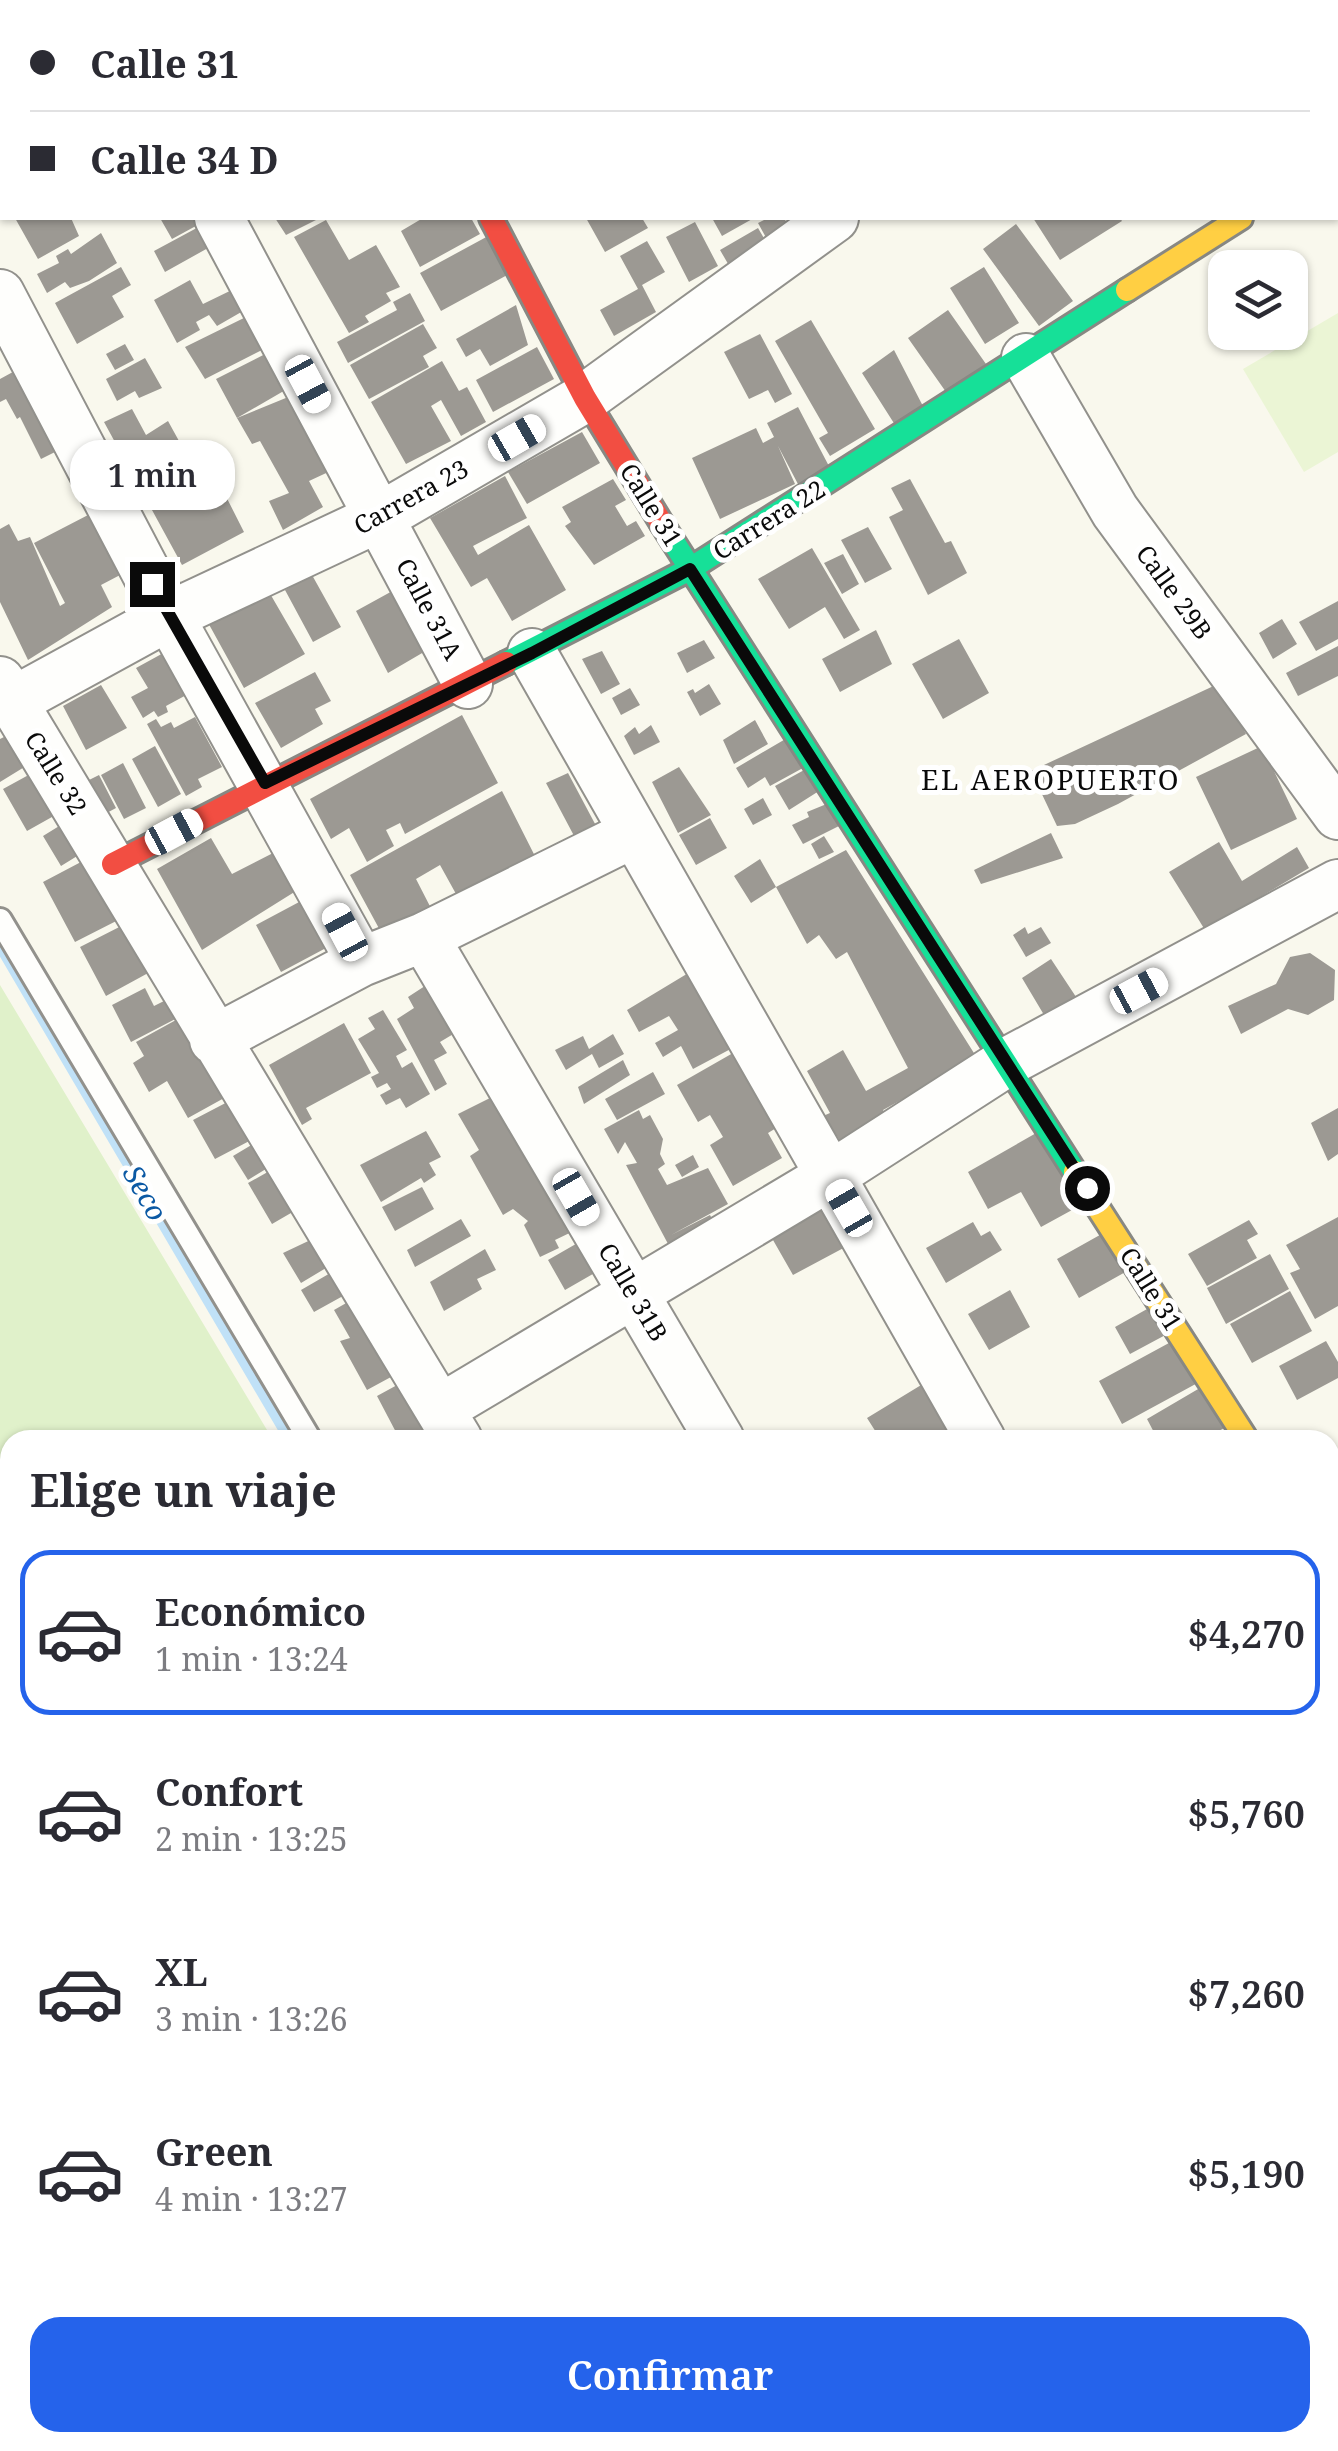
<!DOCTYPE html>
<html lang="es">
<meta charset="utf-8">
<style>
body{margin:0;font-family:"Noto Serif",serif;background:#f2f2f3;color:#2b2b33;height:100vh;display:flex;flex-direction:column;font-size:38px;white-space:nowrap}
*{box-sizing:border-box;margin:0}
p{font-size:32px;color:#7c7c81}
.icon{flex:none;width:55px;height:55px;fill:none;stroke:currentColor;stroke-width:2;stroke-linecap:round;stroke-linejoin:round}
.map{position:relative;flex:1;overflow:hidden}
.details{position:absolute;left:0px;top:1430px;width:1340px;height:1022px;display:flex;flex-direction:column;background:#fff;border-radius:30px 30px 0 0;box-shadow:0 2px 8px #0004}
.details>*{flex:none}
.banner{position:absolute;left:0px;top:0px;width:1340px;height:220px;box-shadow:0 2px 8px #0004;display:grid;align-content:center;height:220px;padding:0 30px;background:#fff}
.tools{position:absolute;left:1208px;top:250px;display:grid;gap:20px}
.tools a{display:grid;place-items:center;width:100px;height:100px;border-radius:20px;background:#fff;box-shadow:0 2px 8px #0004;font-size:50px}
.end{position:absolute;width:45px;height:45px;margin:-22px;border:12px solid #0a0a0a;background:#fff;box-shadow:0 0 0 5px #fff}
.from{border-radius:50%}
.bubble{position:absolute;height:70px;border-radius:30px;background:#fff;box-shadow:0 2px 8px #0004;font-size:32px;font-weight:600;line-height:70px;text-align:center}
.car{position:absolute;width:30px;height:60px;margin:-30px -15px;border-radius:12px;box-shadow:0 0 8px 2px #0007;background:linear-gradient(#fff 24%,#345 0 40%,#fff 0 76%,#345 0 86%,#fff 0)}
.banner b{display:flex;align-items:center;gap:35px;height:95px;font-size:38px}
.banner b+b{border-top:2px solid #e1e1e2}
.banner i{width:25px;height:25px;background:#2b2b33}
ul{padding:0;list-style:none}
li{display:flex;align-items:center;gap:30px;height:165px;margin:0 20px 15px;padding:0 10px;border:5px solid transparent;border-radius:30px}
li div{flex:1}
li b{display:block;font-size:38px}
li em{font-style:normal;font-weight:600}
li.active{border-color:#2563eb}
li>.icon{width:90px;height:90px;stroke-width:1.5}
h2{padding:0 30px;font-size:45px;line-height:120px}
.action{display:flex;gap:20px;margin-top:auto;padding:20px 30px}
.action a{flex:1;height:115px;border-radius:30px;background:#2563eb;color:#fff;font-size:40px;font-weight:600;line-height:115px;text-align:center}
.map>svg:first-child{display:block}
.green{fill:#e0f1ca}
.pitch{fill:#ebf5d5}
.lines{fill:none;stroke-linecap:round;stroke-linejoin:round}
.stream{stroke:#c0e1f7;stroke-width:11}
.runway{stroke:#e8ddd7;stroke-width:265}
.building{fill:#9c9993}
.lane-casing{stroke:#92918c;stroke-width:28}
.street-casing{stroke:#92918c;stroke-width:52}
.fast-casing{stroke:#888883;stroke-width:28}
.slow-casing{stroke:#888883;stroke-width:28}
.jam-casing{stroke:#888883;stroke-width:28}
.lane{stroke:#fefefc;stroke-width:22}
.street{stroke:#fefefc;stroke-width:48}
.fast{stroke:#16e098;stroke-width:22}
.slow{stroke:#ffcf43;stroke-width:22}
.jam{stroke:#f24e42;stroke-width:22}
.route{stroke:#0a0a0a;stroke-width:12}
.labels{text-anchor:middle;stroke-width:10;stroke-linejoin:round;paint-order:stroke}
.street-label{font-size:25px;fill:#0a0a0a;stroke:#fff}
.neighbourhood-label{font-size:28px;letter-spacing:2.5px;fill:#0a0a0a;stroke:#fff}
.water-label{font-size:28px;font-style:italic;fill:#0b59a4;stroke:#fff}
</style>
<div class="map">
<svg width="1338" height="2451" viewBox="0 0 1338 2451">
<rect width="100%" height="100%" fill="#f9f8ed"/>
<path class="green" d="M0,985L273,1440H10V1551L0,1535Z
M0,1876L10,1893V2442H336L342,2451H0Z
M877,2443L882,2451H544L539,2443Z"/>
<path class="pitch" d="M1338,313V452L1304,472L1243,369Z"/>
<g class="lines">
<path class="stream" d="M0,946L290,1440"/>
<path class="runway" d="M0,1725L10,1742
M423,2442L428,2451"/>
</g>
<path class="building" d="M15,218H71L79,236L38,259Z
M160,218H203L205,221L172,239Z
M275,218H320L286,235Z
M423,218H471L480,234L420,267L401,231Z
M586,218H642L648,228L605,252Z
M712,218H754L722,236Z
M768,218H784L792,232L770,245L758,223Z
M1033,218H1120L1122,221L1060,260Z
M326,220L349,260L376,245L400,287L386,293L391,301L365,316L369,322L349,333L294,237Z
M695,222L718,266L689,282L666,237Z
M206,223L217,243L165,272L154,251Z
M1016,224L1073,301L1039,326L983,249Z
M758,228L776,259L738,281L720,250Z
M101,233L117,263L89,281L70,288L65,282L47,293L37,274L59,263L56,256L68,249L71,254Z
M490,235L511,273L441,311L420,273Z
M647,241L665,272L642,285L656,312L614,336L600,310L638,289L620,256Z
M121,267L131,285L112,296L124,317L77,344L55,303Z
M984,267L1019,323L985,344L950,288Z
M190,280L203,304L238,287L250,307L217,326L209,315L196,322L200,330L177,343L154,300Z
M410,293L425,321L348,363L337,342L397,310L393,302Z
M516,305L528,345L490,366L480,349L466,357L456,339Z
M948,310L986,364L946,392L908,338Z
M252,314L270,346L205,379L185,347Z
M811,320L875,429L830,456L819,438L828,433L775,341Z
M423,324L437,348L423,356L429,367L369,399L350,365Z
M760,334L792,394L775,403L768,390L749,399L724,352Z
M125,344L134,360L115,370L106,354Z
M537,347L554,379L493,412L476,380Z
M273,350L294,385L237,418L216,379Z
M894,350L926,412L897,428L862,373Z
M145,358L162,388L139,398L135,391L117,401L106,379Z
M442,361L459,391L467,387L486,422L461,436L441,400L431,406L451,441L406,464L371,402Z
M22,367L67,446L41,459L20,417L17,419L6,399L0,402V379Z
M298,393L337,468L309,481L323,507L283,530L269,501L289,493L260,441L252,444L237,418Z
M798,407L831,470L799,486L778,446L795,484L720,519L692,458L756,428L763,443L774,437L767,423Z
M132,409L146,435L168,421L190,461L204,453L244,532L182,565L104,422Z
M582,432L600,463L527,504L508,472Z
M505,476L527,518L473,546L478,555L529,525L566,590L512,621L487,578L471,587L430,518Z
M613,479L626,500L615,506L627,526L636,521L645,536L594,565L565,526L571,522L562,507Z
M910,479L945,543L951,541L967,573L928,595L889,517L903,510L891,488Z
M90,514L122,574L101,585L112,607L28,660L0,602V529L9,524L18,541L30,537L60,606L65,603L34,543Z
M868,527L892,569L865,583L841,540Z
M812,548L860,630L844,639L825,607L789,629L758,579Z
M843,554L859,584L842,594L824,563Z
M312,575L341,627L313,642L285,590Z
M265,585L305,654L244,688L206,619Z
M396,589L429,649L388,673L356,611Z
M1338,601V639L1316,651L1299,622Z
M1282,619L1297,644L1273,659L1259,633Z
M876,630L892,664L840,692L822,659Z
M959,639L989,693L943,719L912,664Z
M704,640L715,658L687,673L677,653Z
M1338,646V676L1298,696L1286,673Z
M167,651L190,693L166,706L168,712L158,717L154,711L143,718L131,697L148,688L136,668Z
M602,651L620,684L601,694L582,659Z
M315,672L331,701L315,709L323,724L281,748L255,703Z
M1220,683L1246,734L1118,804L1075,824L1057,826L1031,771Z
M709,684L721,704L700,716L687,692L693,689L695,693Z
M101,685L127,728L86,750L63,706Z
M630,688L640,705L621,715L612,698Z
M462,715L498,783L405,834L400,823L386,830L394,846L367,862L349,828L331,839L310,799Z
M195,717L222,767L198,779L202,787L186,796L147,724L156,719L161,727L171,722L174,728Z
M755,720L768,744L734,764L723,740Z
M651,725L660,742L634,755L624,736L635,727L639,734Z
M794,734L812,763L770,786L765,777L748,788L736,768Z
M8,735L26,766L0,782V739Z
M155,746L181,794L158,807L132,759Z
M1262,746L1297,819L1231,850L1196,777Z
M123,763L146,808L124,819L101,775Z
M45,766L68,808L27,831L3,789Z
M679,767L711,815L678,833L652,782Z
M806,769L819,791L789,810L775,786Z
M568,773L602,837L581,849L546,783Z
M99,775L116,808L103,815L85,782Z
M502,791L544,874L466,912L440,865L416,879L436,918L388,945L350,875Z
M763,798L772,815L753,825L744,809Z
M829,803L841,825L803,844L792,825L809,817L807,812Z
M77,815L95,845L61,866L43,836Z
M710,818L727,848L696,865L679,835Z
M1051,833L1063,858L981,884L974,870Z
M824,836L834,852L819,859L811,844Z
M211,838L232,874L275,852L296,891L202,950L157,869Z
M1219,842L1242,881L1297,847L1309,868L1205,930L1169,872Z
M846,850L984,1069L927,1099L921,1089L883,1110L892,1126L848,1152L823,1116L830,1113L807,1071L843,1050L866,1091L908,1068L847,952L836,959L819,935L807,944L776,887Z
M98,853L130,914L75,942L43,882Z
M760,859L776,887L751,903L734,876Z
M301,901L326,948L281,972L256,925Z
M135,919L161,966L106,996L80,947Z
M1025,927L1028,934L1041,927L1051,943L1026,957L1013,935Z
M1310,953L1335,970L1334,1000L1308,1015L1288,1009L1241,1034L1228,1006L1276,984L1290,957Z
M1051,959L1084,1009L1050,1025L1022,978Z
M690,972L740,1044L693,1069L681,1046L663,1057L655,1043L678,1030L669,1016L639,1032L627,1010Z
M428,984L455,1033L440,1042L447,1053L434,1060L447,1084L435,1091L397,1019L414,1008L408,997Z
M145,988L154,1006L176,995L185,1014L131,1042L112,1005Z
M383,1010L407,1050L396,1056L402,1068L412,1062L430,1094L406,1108L400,1098L386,1105L380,1095L391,1089L387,1083L377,1088L371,1077L379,1073L358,1039L375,1029L368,1018Z
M185,1015L235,1092L188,1118L167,1081L149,1092L133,1063L144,1056L136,1042Z
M344,1023L371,1073L306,1108L312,1119L302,1125L269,1065Z
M613,1034L624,1054L599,1068L592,1054L566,1070L555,1050L583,1036L589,1049Z
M740,1049L751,1067L742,1072L753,1091L763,1085L786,1122L768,1133L782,1158L733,1186L710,1145L723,1137L710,1115L698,1122L677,1085Z
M623,1060L630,1075L584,1104L578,1087Z
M653,1072L665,1094L617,1120L605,1099Z
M506,1090L580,1228L555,1240L559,1248L540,1257L524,1225L528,1221L513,1209L503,1215L470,1156L479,1150L458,1114Z
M237,1097L259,1136L215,1159L193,1120Z
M1338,1108V1154L1328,1161L1311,1123Z
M639,1110L643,1119L650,1115L663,1139L660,1154L665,1164L658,1169L667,1185L708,1168L728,1204L671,1235L710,1215L720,1234L675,1257L626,1165L637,1163L625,1142L618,1154L604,1129Z
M1045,1128L1083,1204L1041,1227L1021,1192L988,1209L968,1172Z
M426,1131L441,1157L429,1163L436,1175L424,1183L421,1178L381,1202L360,1165Z
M265,1137L279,1161L248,1180L233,1156Z
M693,1155L699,1167L682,1177L675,1165Z
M280,1165L303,1206L272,1224L248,1183Z
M422,1187L434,1209L395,1231L382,1207Z
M825,1200L851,1244L793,1275L769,1233Z
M1338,1217V1306L1315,1319L1290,1273L1300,1269L1286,1245Z
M461,1219L471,1236L415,1267L407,1250Z
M1249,1220L1258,1234L1247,1240L1257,1258L1207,1286L1188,1254Z
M973,1222L981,1236L990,1231L1002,1250L946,1283L926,1248Z
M1107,1231L1129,1270L1079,1298L1057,1259Z
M321,1235L336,1262L301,1283L283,1253Z
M588,1237L605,1267L565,1290L548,1260Z
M485,1249L496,1270L477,1279L482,1289L444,1311L430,1282Z
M1270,1254L1289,1289L1226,1324L1207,1288Z
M339,1268L352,1291L314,1312L301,1290Z
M1010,1290L1030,1327L989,1350L968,1314Z
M1290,1291L1312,1331L1252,1363L1230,1324Z
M362,1294L402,1371L367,1390L340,1341L350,1338L334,1310Z
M1156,1304L1171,1332L1130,1354L1115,1327Z
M1180,1337L1203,1380L1122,1424L1099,1381Z
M1326,1341L1338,1362V1378L1297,1400L1279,1366Z
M410,1378L445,1440H391L398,1436L377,1396Z
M931,1379L968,1440H881L867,1418Z
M1205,1385L1228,1426L1202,1440H1158L1147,1419Z
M1330,1757L1338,1770V1800L1330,1805Z
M1338,1884V1929L1330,1914V1888Z
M1338,2004V2051L1330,2056V2008Z
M1338,2131V2165L1330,2151V2136Z
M1330,2190L1338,2204V2235L1332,2238Z
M957,2442H1008L994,2451H962Z
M1023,2442H1045L1050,2451H1028Z"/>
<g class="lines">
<defs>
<path id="lane" d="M0,920L310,1440
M919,2442L924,2451"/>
<path id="street" d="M102,0L104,2
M378,0L379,2
M644,0L646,2
M1310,0L1311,2
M1071,2L1074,0
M1338,46V47
M1338,155V154
M219,218L468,684
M0,294L169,616L361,962
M1026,358L1115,511L1338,815
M532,653L981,1440
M0,681L458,1440
M12,702L169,616L380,517L585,398L834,218
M424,937L720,1440
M214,1040L361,962L424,937L634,833
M440,1409L830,1176L1007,1062L1338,884
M1330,1571L1338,1584
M1330,1825L1338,1821
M1330,2075L1338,2071"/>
<path id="fast" d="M662,524L1075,1172
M506,663L690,569L1127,290"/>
<path id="slow" d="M1127,290L1241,218
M1075,1172L1247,1440"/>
<path id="jam" d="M491,218L585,398L662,524
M113,864L506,663"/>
</defs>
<use href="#lane" class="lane-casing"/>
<use href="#street" class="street-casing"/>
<use href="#fast" class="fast-casing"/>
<use href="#slow" class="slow-casing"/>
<use href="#jam" class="jam-casing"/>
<use href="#lane" class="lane"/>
<use href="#street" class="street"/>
<use href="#fast" class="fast"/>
<use href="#slow" class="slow"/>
<use href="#jam" class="jam"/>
</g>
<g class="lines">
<path class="route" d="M152,584L265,783L532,653L690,569L1087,1188"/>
</g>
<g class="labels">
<g class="street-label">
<text transform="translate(411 497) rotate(-29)" y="9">Carrera 23</text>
<text transform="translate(651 505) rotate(58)" y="9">Calle 31</text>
<text transform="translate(769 520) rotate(-32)" y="9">Carrera 22</text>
<text transform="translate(1174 592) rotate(54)" y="9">Calle 29B</text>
<text transform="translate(429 609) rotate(62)" y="9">Calle 31A</text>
<text transform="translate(56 773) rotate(58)" y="9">Calle 32</text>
<text transform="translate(1151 1289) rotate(58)" y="9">Calle 31</text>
<text transform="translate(633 1292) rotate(59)" y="9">Calle 31B</text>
</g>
<g class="neighbourhood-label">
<text x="1051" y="790">EL AEROPUERTO</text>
</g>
<g class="water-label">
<text transform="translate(145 1193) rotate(60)" y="10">Seco</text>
</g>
</g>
</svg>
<div class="tools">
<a><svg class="icon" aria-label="layers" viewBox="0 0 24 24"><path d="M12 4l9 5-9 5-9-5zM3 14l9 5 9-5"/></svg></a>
</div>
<i class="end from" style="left:1087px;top:1188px"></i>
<i class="end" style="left:152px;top:584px"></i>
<div class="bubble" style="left:70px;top:440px;width:165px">1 min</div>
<i class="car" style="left:308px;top:384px;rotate:152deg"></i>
<i class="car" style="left:517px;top:438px;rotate:60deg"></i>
<i class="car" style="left:174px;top:832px;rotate:62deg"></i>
<i class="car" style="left:345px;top:932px;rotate:332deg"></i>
<i class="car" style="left:1139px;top:991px;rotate:62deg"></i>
<i class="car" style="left:576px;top:1197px;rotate:150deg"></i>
<i class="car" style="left:849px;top:1208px;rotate:330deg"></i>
<div class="banner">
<b><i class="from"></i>Calle 31</b>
<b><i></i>Calle 34 D</b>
</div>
<section class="details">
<h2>Elige un viaje</h2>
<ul>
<li class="active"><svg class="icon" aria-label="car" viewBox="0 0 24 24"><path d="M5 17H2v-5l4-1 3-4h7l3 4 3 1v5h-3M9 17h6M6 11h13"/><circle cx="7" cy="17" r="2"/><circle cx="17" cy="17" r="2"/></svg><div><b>Económico</b><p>1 min · 13:24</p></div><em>$4,270</em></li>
<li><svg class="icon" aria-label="car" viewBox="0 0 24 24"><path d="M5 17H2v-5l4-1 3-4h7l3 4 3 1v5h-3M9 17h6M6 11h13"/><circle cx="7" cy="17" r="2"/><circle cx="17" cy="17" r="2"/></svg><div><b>Confort</b><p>2 min · 13:25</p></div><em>$5,760</em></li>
<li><svg class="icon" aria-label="car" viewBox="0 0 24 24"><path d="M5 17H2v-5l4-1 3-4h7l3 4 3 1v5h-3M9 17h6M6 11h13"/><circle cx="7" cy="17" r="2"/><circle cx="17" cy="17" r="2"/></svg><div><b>XL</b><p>3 min · 13:26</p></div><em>$7,260</em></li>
<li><svg class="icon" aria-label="car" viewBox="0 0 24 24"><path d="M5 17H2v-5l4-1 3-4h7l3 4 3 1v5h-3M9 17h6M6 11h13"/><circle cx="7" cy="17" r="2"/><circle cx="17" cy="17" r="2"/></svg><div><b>Green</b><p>4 min · 13:27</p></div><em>$5,190</em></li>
</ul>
<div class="action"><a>Confirmar</a></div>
</section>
</div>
